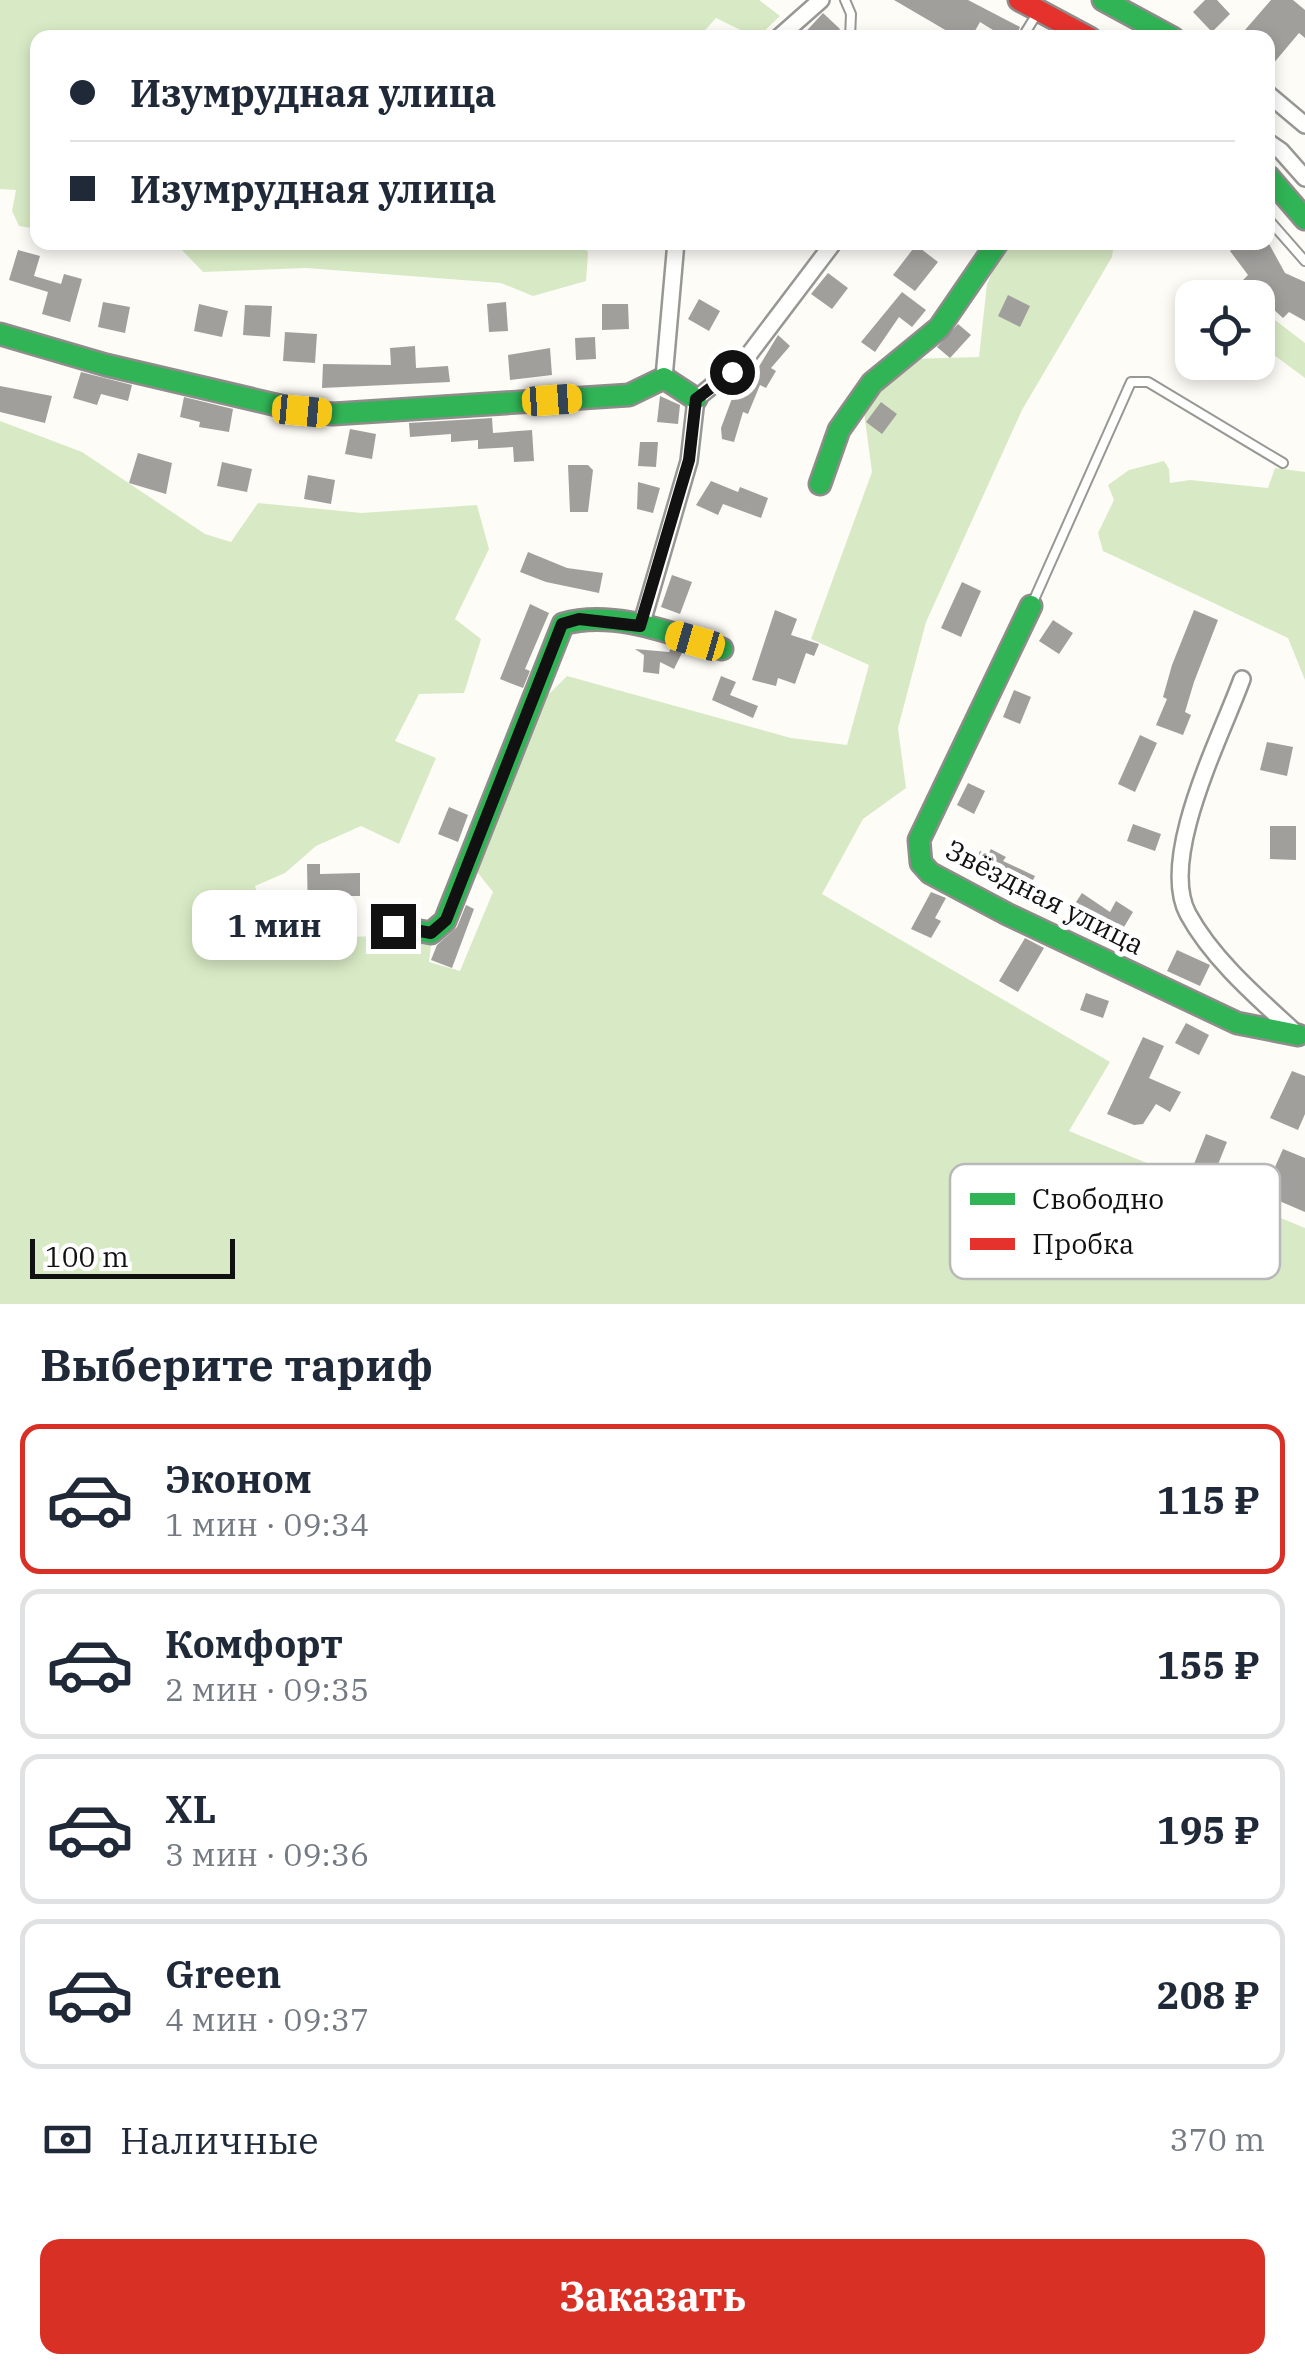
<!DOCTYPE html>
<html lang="ru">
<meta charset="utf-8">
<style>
body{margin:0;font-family:"IBM Plex Serif",serif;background:#f2f2f3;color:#1f2937;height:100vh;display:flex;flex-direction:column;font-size:38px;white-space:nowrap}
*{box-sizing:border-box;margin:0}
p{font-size:32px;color:#747a83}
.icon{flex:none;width:55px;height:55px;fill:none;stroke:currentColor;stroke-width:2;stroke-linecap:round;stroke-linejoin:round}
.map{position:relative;height:1304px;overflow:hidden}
.sheet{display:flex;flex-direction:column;background:#fff;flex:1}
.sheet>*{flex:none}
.guide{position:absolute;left:30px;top:30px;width:1245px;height:220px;border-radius:20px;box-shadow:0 5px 15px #0003;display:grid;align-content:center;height:220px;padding:0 40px;background:#fff}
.fabs{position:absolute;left:1175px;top:280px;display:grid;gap:20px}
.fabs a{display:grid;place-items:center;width:100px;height:100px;border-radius:20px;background:#fff;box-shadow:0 5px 15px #0003;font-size:50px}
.scale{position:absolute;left:30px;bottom:25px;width:205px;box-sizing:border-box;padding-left:10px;border:5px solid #111;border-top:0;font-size:28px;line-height:35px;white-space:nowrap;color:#111;-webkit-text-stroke:8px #fff;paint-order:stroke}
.end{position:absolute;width:45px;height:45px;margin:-22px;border:12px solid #111;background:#fff;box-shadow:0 0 0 5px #fff}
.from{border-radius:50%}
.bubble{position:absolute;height:70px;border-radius:20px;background:#fff;box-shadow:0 5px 15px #0003;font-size:32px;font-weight:700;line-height:70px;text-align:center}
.car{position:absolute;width:30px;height:60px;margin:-30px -15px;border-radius:12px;box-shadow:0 0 8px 2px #0007;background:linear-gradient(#f5c518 24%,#345 0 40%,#f5c518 0 76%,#345 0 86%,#f5c518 0)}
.guide b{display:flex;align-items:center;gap:35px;height:95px;font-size:38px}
.guide b+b{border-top:2px solid #e0e1e3}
.guide i{width:25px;height:25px;background:#1f2937}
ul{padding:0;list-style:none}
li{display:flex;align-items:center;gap:30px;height:150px;margin:0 20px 15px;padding:0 20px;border:5px solid #e0e1e3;border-radius:20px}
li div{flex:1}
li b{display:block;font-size:38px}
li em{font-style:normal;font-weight:700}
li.on{border-color:#d93025}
li>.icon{width:90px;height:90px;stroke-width:1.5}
h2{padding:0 40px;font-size:45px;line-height:120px}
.pay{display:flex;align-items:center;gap:25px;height:110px;padding:0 40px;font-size:38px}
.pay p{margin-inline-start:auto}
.cta{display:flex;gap:20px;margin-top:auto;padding:20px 40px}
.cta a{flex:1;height:115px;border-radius:20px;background:#d93025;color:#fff;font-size:40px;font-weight:700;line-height:115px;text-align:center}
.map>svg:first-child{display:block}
.forest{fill:#d8eac5}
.building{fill:#a19f9c}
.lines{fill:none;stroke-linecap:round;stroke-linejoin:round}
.lane-casing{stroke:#979795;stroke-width:12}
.street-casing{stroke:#979795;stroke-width:20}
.fast-casing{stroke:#8e8d8b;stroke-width:25}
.jam-casing{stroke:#8e8d8b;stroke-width:25}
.lane{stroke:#fffffe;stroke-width:8}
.street{stroke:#fffffe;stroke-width:15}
.fast{stroke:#30b455;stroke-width:20}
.jam{stroke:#e5322d;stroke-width:20}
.route{stroke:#111;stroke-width:12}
.labels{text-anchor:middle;stroke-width:10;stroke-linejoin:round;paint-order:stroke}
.street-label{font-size:28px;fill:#111;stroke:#fff}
.key{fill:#fff;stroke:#b8b8b8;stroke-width:2.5}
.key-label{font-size:28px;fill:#111}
</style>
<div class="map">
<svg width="1305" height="1304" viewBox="0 0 1305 1304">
<rect width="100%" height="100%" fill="#fdfcf7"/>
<path class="forest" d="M0,0H759L780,16L757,38L716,18L698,38H38L37,229L19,226L12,211L16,190L0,189Z
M583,242L588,253L586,281L533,296L501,283L306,268L203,272L179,247L157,243Z
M1005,243H1114L1112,257L1022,410L926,622L898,728L906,788L863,819L822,894L1110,1062L1069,1131L1305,1228V1304H0V421L82,452L205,534L231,542L258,503L362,513L477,505L489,549L455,619L481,639L464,693L419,694L395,741L436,758L399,844L361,826L316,846L285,873L255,886L261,905L304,912L332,938L394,935L431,944L429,962L460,971L493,892L474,868L540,703L567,676L791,738L847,745L869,665L811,639L872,472L864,412L909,359L979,357L987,284Z
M1258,307L1305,343V378L1258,343Z
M1164,461L1169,469L1170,483L1190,480L1268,488L1275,468L1305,472V680L1288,638L1103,551L1098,533L1114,500L1108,485L1129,470Z"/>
<path class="building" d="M894,0H968L1020,27L1015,38H1006L980,22L971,38H959Z
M1205,0H1217L1230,14L1212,32L1193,12Z
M1271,0H1293L1305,10V38L1299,33L1268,70V38H1238Z
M823,13L840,29L832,38H800Z
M1228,242H1268L1285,273L1305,282V321L1289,312L1283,318L1242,281L1248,275L1230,251L1233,248Z
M916,245L938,262L915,291L893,275Z
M18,250L40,256L34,276L61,284L64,274L82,279L70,322L42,314L48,292L9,280Z
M828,273L848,288L832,309L811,294Z
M902,292L926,310L912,327L899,317L875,352L861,342Z
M1008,295L1030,306L1020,327L998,316Z
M699,299L720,311L709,331L688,319Z
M103,302L130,307L125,333L98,327Z
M506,302L508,331L489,332L487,304Z
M199,304L228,311L222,337L194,331Z
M602,304H628L629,329L602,330Z
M245,305L272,306L270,337L243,335Z
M958,324L971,335L950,358L937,347Z
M285,332L317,334L315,363L283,361Z
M778,335L790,346L771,368L776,371L766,388L760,385L748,414L743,412L734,442L722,439L721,428L737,385L746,388Z
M595,337L596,359L576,360L575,338Z
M415,346L416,368L448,366L450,382L322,388L323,364L391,365L390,348Z
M550,348L552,375L510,380L508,355Z
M81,372L132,385L128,401L101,394L97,405L73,398Z
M0,386L52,396L45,423L0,412Z
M660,396L680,405L678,424L657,422Z
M184,397L233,409L229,432L199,427L200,422L180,417Z
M881,402L897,414L882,434L866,422Z
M492,418L493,433L532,430L534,461L514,462L513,447L478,449V440L451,442V434L410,437L409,423Z
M350,429L376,434L372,459L345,454Z
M640,442H658L656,467L638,466Z
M138,453L172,463L166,494L129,483Z
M222,462L252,469L247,492L217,486Z
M568,465H588L593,470L588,512H570Z
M308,475L335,480L331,504L304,499Z
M711,481L738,492L740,487L768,498L761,518L723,504L718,515L696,505Z
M638,482L660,488L653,513L637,509Z
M528,552L567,568L603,573L599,593L546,582L520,572Z
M672,575L692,582L680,614L661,607Z
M962,582L981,591L961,637L941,628Z
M530,604L549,613L525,669L530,671L523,688L500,679Z
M775,610L797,619L791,635L819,644L814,656L806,653L795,684L778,678L776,686L752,680Z
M1194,610L1218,620L1194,682L1185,712L1191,715L1183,735L1156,725L1167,699L1163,697L1172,665Z
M1053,620L1073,633L1059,654L1039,641Z
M671,648L683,651L674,669L660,662L659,674L643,672L644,655L635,649L669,652Z
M721,676L736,682L730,695L758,706L753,718L712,700Z
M1014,690L1031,697L1020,724L1003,717Z
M1140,735L1157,743L1135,792L1118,784Z
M1267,742L1293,747L1287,776L1260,770Z
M968,783L985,791L974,814L957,805Z
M449,807L468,815L458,842L438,834Z
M1133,824L1161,834L1155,851L1127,841Z
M1270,826H1296V860L1270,859Z
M991,849L1006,857L1003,861L1035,876L1024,899L1005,890L1011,877L976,859L980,851L988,854Z
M307,864H320V874L360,873V896H347L348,920H308Z
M931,892L946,898L935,918L941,921L931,938L911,929Z
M1082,893L1110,912L1116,901L1133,912L1121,932L1088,912L1085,916L1072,908Z
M466,905L474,909L452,968L431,960L437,945L457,927Z
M1025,938L1044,948L1018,992L999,981Z
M1177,950L1210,965L1200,986L1167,971Z
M1086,993L1109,1001L1103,1018L1080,1010Z
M1186,1023L1209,1035L1199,1055L1175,1043Z
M1143,1037L1164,1046L1149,1078L1181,1092L1170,1112L1156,1104L1143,1124L1134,1125L1107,1114Z
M1292,1071L1305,1076V1114L1298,1130L1270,1118Z
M1206,1134L1227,1142L1215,1172L1194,1164Z
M1283,1149L1305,1158V1212L1263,1194Z"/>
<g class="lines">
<defs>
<path id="lane" d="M845,0L851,14L850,38
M1022,38L1038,12
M1268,219L1305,261
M1033,602L1131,382H1148L1283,463"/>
<path id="street" d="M778,38L821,0
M1268,94L1305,125
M1268,142L1281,151L1305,178
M664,378L676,242
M641,626L689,461L696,399L747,357L834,242
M1242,679C1221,737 1158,858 1188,914C1213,960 1259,999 1297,1034"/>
<path id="fast" d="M1103,0L1173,38
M1268,176L1305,219
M0,334L106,365L302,411L333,414L629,395L664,378L696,399
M820,484L839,430L872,383L939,328L998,242
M1031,606L919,840L921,863L930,873L1007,914L1237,1023L1298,1035
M393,926L431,933L445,921L563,624C613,609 674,634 722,649"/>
<path id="jam" d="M1019,0L1090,38"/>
</defs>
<use href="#lane" class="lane-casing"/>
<use href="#street" class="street-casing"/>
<use href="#fast" class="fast-casing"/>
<use href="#jam" class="jam-casing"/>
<use href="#lane" class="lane"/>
<use href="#street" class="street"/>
<use href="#fast" class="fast"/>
<use href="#jam" class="jam"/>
</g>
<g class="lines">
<path class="route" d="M393,926L431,933L446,920L562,624L579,619L640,626L689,460L696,399L732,372"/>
</g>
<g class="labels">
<g class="street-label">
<text transform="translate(1045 897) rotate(27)" y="10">Звёздная улица</text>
</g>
</g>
<rect x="950" y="1164" width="330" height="115" rx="15" class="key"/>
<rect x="970" y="1193" width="45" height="12" fill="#30b455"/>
<rect x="970" y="1238" width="45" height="12" fill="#e5322d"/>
<g class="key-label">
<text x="1032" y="1209">Свободно</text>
<text x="1032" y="1254">Пробка</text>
</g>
</svg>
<div class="fabs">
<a><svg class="icon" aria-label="locate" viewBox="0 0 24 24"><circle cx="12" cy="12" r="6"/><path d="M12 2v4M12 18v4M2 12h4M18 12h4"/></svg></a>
</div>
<div class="scale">100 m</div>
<i class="end from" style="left:732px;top:372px"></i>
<i class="end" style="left:393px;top:926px"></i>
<div class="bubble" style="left:192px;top:890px;width:165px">1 мин</div>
<i class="car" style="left:552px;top:400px;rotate:86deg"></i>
<i class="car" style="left:302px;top:411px;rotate:95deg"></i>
<i class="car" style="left:695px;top:641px;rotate:286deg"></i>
<div class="guide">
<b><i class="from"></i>Изумрудная улица</b>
<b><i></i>Изумрудная улица</b>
</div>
</div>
<section class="sheet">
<h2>Выберите тариф</h2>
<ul>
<li class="on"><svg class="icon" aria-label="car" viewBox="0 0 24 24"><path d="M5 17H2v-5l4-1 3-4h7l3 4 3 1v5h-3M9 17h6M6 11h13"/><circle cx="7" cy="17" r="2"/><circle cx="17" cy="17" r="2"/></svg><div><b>Эконом</b><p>1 мин · 09:34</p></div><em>115 ₽</em></li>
<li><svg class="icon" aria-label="car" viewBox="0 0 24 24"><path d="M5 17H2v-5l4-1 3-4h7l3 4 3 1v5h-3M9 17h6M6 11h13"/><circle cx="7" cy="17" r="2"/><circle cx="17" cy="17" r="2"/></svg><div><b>Комфорт</b><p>2 мин · 09:35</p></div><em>155 ₽</em></li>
<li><svg class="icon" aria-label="car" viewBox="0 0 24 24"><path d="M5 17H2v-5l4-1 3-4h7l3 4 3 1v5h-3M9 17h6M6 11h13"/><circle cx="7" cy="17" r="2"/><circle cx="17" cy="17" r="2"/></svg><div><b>XL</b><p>3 мин · 09:36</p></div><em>195 ₽</em></li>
<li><svg class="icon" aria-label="car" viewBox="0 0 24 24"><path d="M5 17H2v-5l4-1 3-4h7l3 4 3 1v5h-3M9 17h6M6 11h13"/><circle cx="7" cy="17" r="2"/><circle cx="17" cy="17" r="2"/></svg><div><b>Green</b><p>4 мин · 09:37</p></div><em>208 ₽</em></li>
</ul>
<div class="pay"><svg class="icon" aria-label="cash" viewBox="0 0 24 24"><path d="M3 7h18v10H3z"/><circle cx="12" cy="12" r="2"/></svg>Наличные<p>370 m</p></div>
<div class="cta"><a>Заказать</a></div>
</section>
